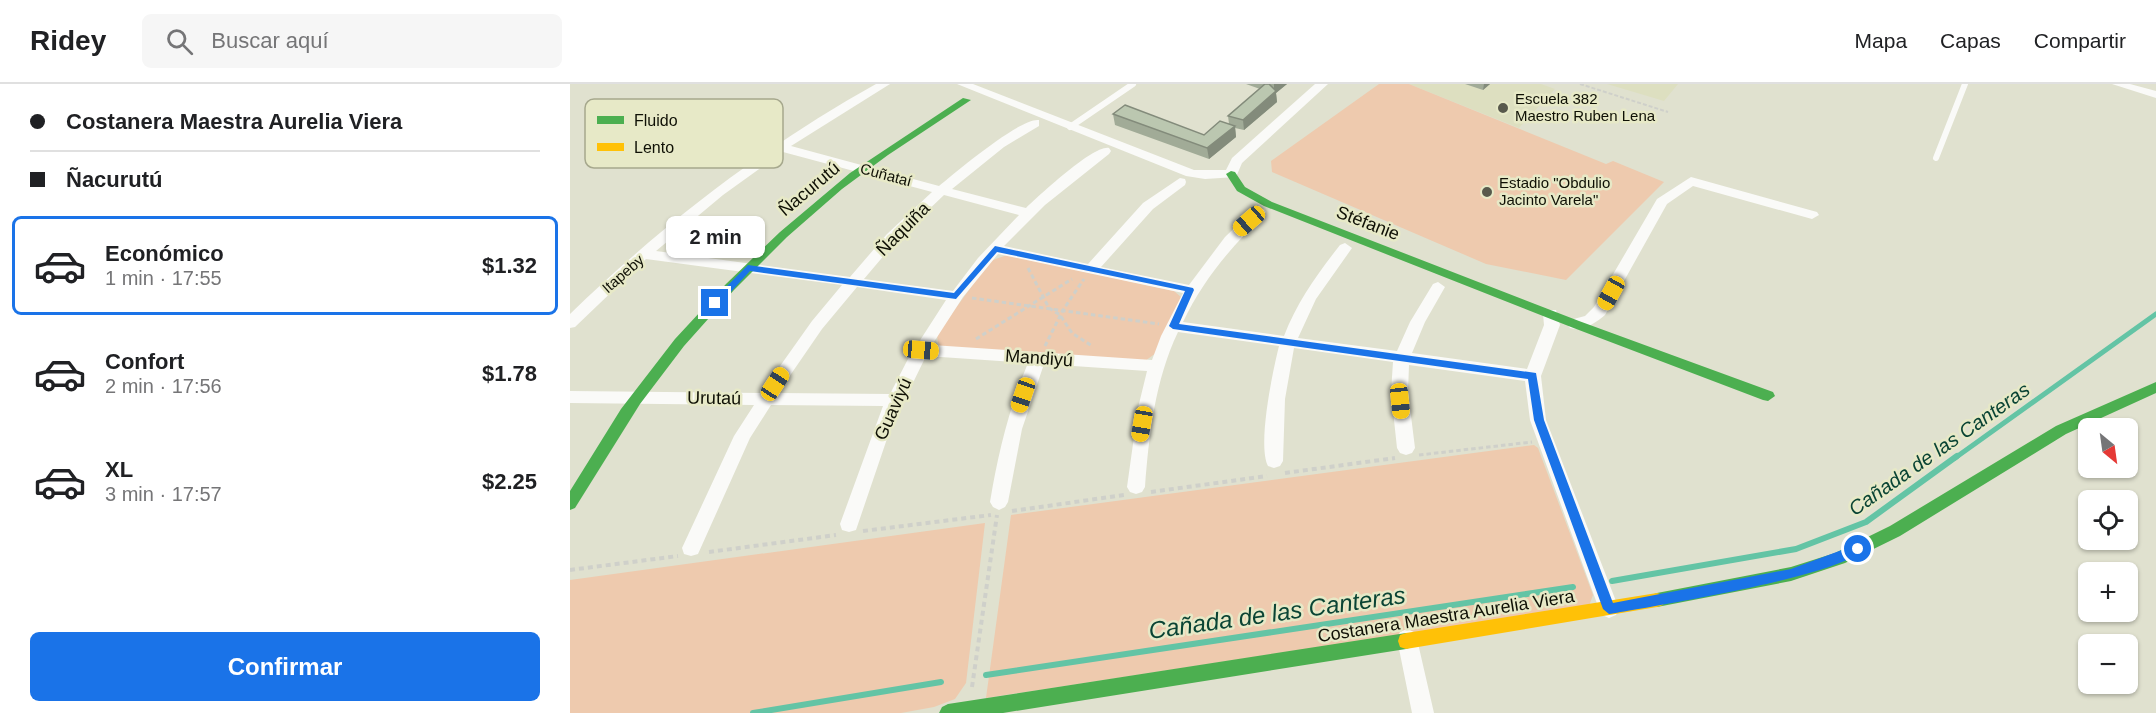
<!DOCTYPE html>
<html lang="es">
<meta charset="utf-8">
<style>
body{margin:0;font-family:Arial,sans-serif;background:#f6f6f6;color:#202124;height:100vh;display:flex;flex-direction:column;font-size:22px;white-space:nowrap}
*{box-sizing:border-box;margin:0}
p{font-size:20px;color:#757577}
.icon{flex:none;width:33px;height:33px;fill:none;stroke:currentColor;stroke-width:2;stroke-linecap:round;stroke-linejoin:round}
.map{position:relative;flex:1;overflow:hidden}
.sheet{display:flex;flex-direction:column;background:#fff;width:570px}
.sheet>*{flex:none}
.guide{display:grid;align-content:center;height:132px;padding:0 30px;background:#fff}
.needle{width:39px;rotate:151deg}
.tools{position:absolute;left:1508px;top:334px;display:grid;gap:12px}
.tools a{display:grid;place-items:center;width:60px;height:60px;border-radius:9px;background:#fff;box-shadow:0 2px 4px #0004;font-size:30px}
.end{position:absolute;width:27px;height:27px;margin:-14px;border:8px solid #1a73e8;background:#fff;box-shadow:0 0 0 3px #fff}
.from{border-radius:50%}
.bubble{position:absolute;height:42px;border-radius:9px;background:#fff;box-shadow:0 2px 4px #0004;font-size:20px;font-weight:800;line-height:42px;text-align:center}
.car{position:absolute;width:18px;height:36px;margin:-18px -9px;border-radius:8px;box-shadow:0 0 4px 2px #0007;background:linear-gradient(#f5c518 24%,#345 0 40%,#f5c518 0 76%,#345 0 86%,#f5c518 0)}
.guide b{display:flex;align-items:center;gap:21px;height:57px;font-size:22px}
.guide b+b{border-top:2px solid #e0e0e0}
.guide i{width:15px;height:15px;background:#202124}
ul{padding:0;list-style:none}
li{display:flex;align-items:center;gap:18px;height:99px;margin:0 12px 9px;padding:0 18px;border:3px solid transparent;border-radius:9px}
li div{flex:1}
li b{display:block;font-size:22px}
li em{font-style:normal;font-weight:800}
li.selected{border-color:#1a73e8}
li>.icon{width:54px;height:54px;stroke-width:1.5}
.action{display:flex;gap:12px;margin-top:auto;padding:12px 30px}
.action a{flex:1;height:69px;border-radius:9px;background:#1a73e8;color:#fff;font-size:24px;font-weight:800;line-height:69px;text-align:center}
header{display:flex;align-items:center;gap:36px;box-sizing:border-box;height:84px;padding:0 30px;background:#fff;border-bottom:2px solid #e0e0e0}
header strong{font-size:28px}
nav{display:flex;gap:33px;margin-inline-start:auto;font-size:21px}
.search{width:420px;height:54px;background:#f6f6f6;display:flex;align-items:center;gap:15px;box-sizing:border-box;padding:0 21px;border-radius:9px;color:#757577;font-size:22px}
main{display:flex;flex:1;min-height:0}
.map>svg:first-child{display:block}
.built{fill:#dddfc0}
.green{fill:#eecaae}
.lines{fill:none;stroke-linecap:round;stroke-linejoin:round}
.stream-far1{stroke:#63c4a5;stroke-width:5}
.stream{stroke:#63c4a5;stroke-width:6}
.path-far2{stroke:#cfd0ca;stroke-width:2;stroke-dasharray:4 2;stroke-linecap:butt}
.path-far1{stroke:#cfd0ca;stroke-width:3;stroke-dasharray:4.5 3;stroke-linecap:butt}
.path{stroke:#cfd0ca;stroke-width:4;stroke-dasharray:5 4;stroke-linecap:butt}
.lane{stroke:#fafaf8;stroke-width:6}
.street{fill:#fafaf8;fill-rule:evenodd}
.fast{fill:#4caf50;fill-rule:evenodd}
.slow{fill:#ffc107;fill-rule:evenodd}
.wall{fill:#a1ab97}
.shaded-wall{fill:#838b7b}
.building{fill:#bbc7b0;stroke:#838b7b;stroke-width:1.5}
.route{fill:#1a73e8}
.poi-dot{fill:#58594c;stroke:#e7e9c7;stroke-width:2}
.labels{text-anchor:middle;stroke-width:5;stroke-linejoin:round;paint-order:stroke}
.far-poi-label{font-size:15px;fill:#0f1005;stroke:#e7e9c7;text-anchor:start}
.far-street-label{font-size:15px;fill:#0f1005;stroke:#e7e9c7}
.street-label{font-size:18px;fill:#0f1005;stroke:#e7e9c7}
.water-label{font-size:20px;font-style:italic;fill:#0a4434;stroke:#e7e9c7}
.near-water-label{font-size:24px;font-style:italic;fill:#0a4434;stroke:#e7e9c7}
.key{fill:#e7e9c7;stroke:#a6a88d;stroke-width:1.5}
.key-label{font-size:16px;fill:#0f1005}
</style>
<header>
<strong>Ridey</strong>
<div class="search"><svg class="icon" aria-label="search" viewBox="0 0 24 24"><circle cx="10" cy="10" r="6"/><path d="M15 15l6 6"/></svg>Buscar aquí</div>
<nav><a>Mapa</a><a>Capas</a><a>Compartir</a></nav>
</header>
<main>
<section class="sheet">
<div class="guide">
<b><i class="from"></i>Costanera Maestra Aurelia Viera</b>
<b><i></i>Ñacurutú</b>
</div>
<ul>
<li class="selected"><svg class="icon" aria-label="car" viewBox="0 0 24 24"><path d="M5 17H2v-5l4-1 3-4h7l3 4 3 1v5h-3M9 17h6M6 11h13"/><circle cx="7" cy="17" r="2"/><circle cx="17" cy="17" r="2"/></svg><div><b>Económico</b><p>1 min · 17:55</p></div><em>$1.32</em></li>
<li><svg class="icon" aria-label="car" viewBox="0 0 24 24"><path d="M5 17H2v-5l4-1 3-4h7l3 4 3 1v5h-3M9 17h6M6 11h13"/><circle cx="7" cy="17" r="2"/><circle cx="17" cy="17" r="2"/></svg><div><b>Confort</b><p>2 min · 17:56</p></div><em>$1.78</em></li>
<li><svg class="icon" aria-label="car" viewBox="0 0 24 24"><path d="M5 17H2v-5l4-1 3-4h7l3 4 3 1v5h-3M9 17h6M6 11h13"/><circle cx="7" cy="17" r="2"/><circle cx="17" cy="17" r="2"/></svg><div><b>XL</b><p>3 min · 17:57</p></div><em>$2.25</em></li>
</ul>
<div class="action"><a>Confirmar</a></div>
</section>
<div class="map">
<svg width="1586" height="629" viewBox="0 0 1586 629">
<rect width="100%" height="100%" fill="#e0e1cf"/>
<path class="built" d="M839,0H971L985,5L949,44Z
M1037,0H1108L1094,17Z"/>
<path class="green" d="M809,0H839L1036,80L1043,77L1094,98L996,196L916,180L702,88L701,77Z
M437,171L604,207L611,213L586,269L575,277L371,263L368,259L367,250L420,177Z
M964,361L968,364L1023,511L1019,522L416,614L441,431Z
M415,439L396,599L385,615L364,623L331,629H0V496Z"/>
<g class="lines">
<path class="stream-far1" d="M1385,374L1586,230"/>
<path class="stream" d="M1042,497L1226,465L1296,438L1387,372
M416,591L1003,503
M183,629L371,598"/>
<path class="path-far2" d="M1010,0L1098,28"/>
<path class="path-far1" d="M458,184L479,224L490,231L502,249L522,262
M402,214L589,240
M406,255L502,195
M475,262L493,226L514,195
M849,371L962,358"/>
<path class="path" d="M715,389L825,374
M581,408L697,392
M442,427L554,411
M293,447L421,431
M139,468L266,451
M0,486L108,472
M402,603L427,431"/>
<path class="lane" d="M500,43L563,0
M1366,74L1395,0"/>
<path class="street" d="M306,0H320L221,62L369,102C386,88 451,33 469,36V42L434,63L382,105L456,124C469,112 523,61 539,64L541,67L539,70L475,121L434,162L518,180L573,119L610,94L615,95L616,98L615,101L583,125L531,183L619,201L655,153L684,125H694L696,128L694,131C661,163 633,196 613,238L714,252C727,218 748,189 770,161L775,159L782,164L746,215L728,254L827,267L840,238L863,200L868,198L875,203L855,238L842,269L957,285L974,241L973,230L976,226H986L990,241L971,292L976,336L1049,525L1046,531L1039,534L1032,531L1029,525L960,336L955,297L839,281L838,308L845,364L842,369L836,371L830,369L827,364L821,308L823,278L724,264L715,315L713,377L710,382L704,384L698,382C687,361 703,286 709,262L608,248C585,296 579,351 575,403L572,408L566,410L560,408L557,403L568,324L577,287L474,280L452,345L438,418L435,423L429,426L423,423L420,418C428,370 439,324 458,279L356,272L320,346L286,446L279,448L272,446L270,440L313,322L201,321L180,354L128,470L121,472L114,470L112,464L164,352L184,321L0,319V307L191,309L242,237L272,201L76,175L5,243L0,244V230C93,140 193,63 306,0ZM213,68L362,108L317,150L280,193L86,167L153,111ZM374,111L449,131L408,174L383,207L294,195L327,156ZM428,170L613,209L591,252L582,276L362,261L393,213ZM287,203L376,216L338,275L320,310L208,309L252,245Z
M387,0H403L624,86H656L662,74L745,0H758L672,79L666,93L635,95L616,92Z
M1542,0H1560L1586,7V14Z
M1121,93L1247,128L1249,131L1242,135L1123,102L1097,120L1035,231C1026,239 1013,247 1000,244L997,240L1000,236L1015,232L1024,223L1087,115Z
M837,545L844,548L847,555L864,629H842L827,555L830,548Z"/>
<path class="fast" d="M393,14L401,16L318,71L272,105L217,153L164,206L114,262L70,320L5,424L0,426V407L51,325L105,255L156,200L210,148L280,89Z
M661,87L665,88L675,103L702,118L1009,237L1203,308L1205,312L1198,317L1193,316L1001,243L694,122L667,107L656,90Z
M1586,298V309L1496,350L1330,452L1275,479L1221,497L1087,523L1081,521L1079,516L1081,511L1087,509L1221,483L1265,469L1320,442L1486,342Z
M836,549L842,551L844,557L842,563L836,565L433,629H369L372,623L378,620Z"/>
<path class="slow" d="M1087,509L1093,511L1095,516L1093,521L1087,523L836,565L830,563L828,557L830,551L836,549Z"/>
</g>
<path class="wall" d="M676,0H717L706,9L707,18L674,46L665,44L666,53L639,75L545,41L543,30L634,51L659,40L658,32L690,5Z
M895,0H920L913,6Z"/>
<path class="shaded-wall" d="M704,0H717L706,9L707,18L674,46L673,36L704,9Z
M914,0H920L913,6Z
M665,42L666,53L639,75L637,64Z"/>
<path class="building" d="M695,0H699L706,7L673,36L658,32Z
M555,21L634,51L650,37L665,42L637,64L543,30Z"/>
<path class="route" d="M425,162L623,204L624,206L609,240L966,289L974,336L1043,519L1221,485L1288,460L1293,465C1277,491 1079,523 1039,530L1033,525L964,336L958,295L603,245L599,242L615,207L427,168L386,215L180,187L148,222L140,219L178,181L384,209Z"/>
<g class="poi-dot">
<circle cx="933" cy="24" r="6"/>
<circle cx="917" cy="108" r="6"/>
</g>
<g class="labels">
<g class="far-poi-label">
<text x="945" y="20">Escuela 382<tspan x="945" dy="17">Maestro Ruben Lena</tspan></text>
<text x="929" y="104">Estadio "Obdulio<tspan x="929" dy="17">Jacinto Varela"</tspan></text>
</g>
<g class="far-street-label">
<text transform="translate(316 91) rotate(15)" y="5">Cuñataí</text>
<text transform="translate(53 190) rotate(-41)" y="5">Itapeby</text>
</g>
<g class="street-label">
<text transform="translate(239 105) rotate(-40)" y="6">Ñacurutú</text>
<text transform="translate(798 139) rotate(21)" y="6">Stéfanie</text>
<text transform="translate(333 145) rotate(-45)" y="6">Ñaquiña</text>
<text transform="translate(469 274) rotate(4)" y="6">Mandiyú</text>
<text transform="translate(144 314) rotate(1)" y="6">Urutaú</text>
<text transform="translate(323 325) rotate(-66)" y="6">Guaviyú</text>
<text transform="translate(876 532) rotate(-9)" y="6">Costanera Maestra Aurelia Viera</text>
</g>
<g class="water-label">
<text transform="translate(1369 365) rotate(-35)" y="7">Cañada de las Canteras</text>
</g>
<g class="near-water-label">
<text transform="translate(707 529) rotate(-8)" y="8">Cañada de las Canteras</text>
</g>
</g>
<rect x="15" y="15" width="198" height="69" rx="9" class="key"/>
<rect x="27" y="32" width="27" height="8" fill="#4caf50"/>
<rect x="27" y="59" width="27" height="8" fill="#ffc107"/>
<g class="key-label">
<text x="64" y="42">Fluido</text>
<text x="64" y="69">Lento</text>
</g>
</svg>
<div class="tools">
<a><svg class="needle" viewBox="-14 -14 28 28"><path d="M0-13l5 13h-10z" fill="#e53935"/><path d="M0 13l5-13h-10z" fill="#757577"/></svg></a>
<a><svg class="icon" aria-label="locate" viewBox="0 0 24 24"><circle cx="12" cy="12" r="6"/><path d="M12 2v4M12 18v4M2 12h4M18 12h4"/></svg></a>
<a>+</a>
<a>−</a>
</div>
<i class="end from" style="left:1288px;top:465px"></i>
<i class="end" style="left:145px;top:219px"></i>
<div class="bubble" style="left:96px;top:132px;width:99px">2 min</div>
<i class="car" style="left:679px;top:137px;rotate:229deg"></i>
<i class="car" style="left:1041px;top:209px;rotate:209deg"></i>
<i class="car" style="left:351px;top:266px;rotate:95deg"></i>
<i class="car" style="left:205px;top:300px;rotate:33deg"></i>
<i class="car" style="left:453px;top:311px;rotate:199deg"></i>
<i class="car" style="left:830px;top:317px;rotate:174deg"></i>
<i class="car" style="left:572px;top:340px;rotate:190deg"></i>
</div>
</main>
